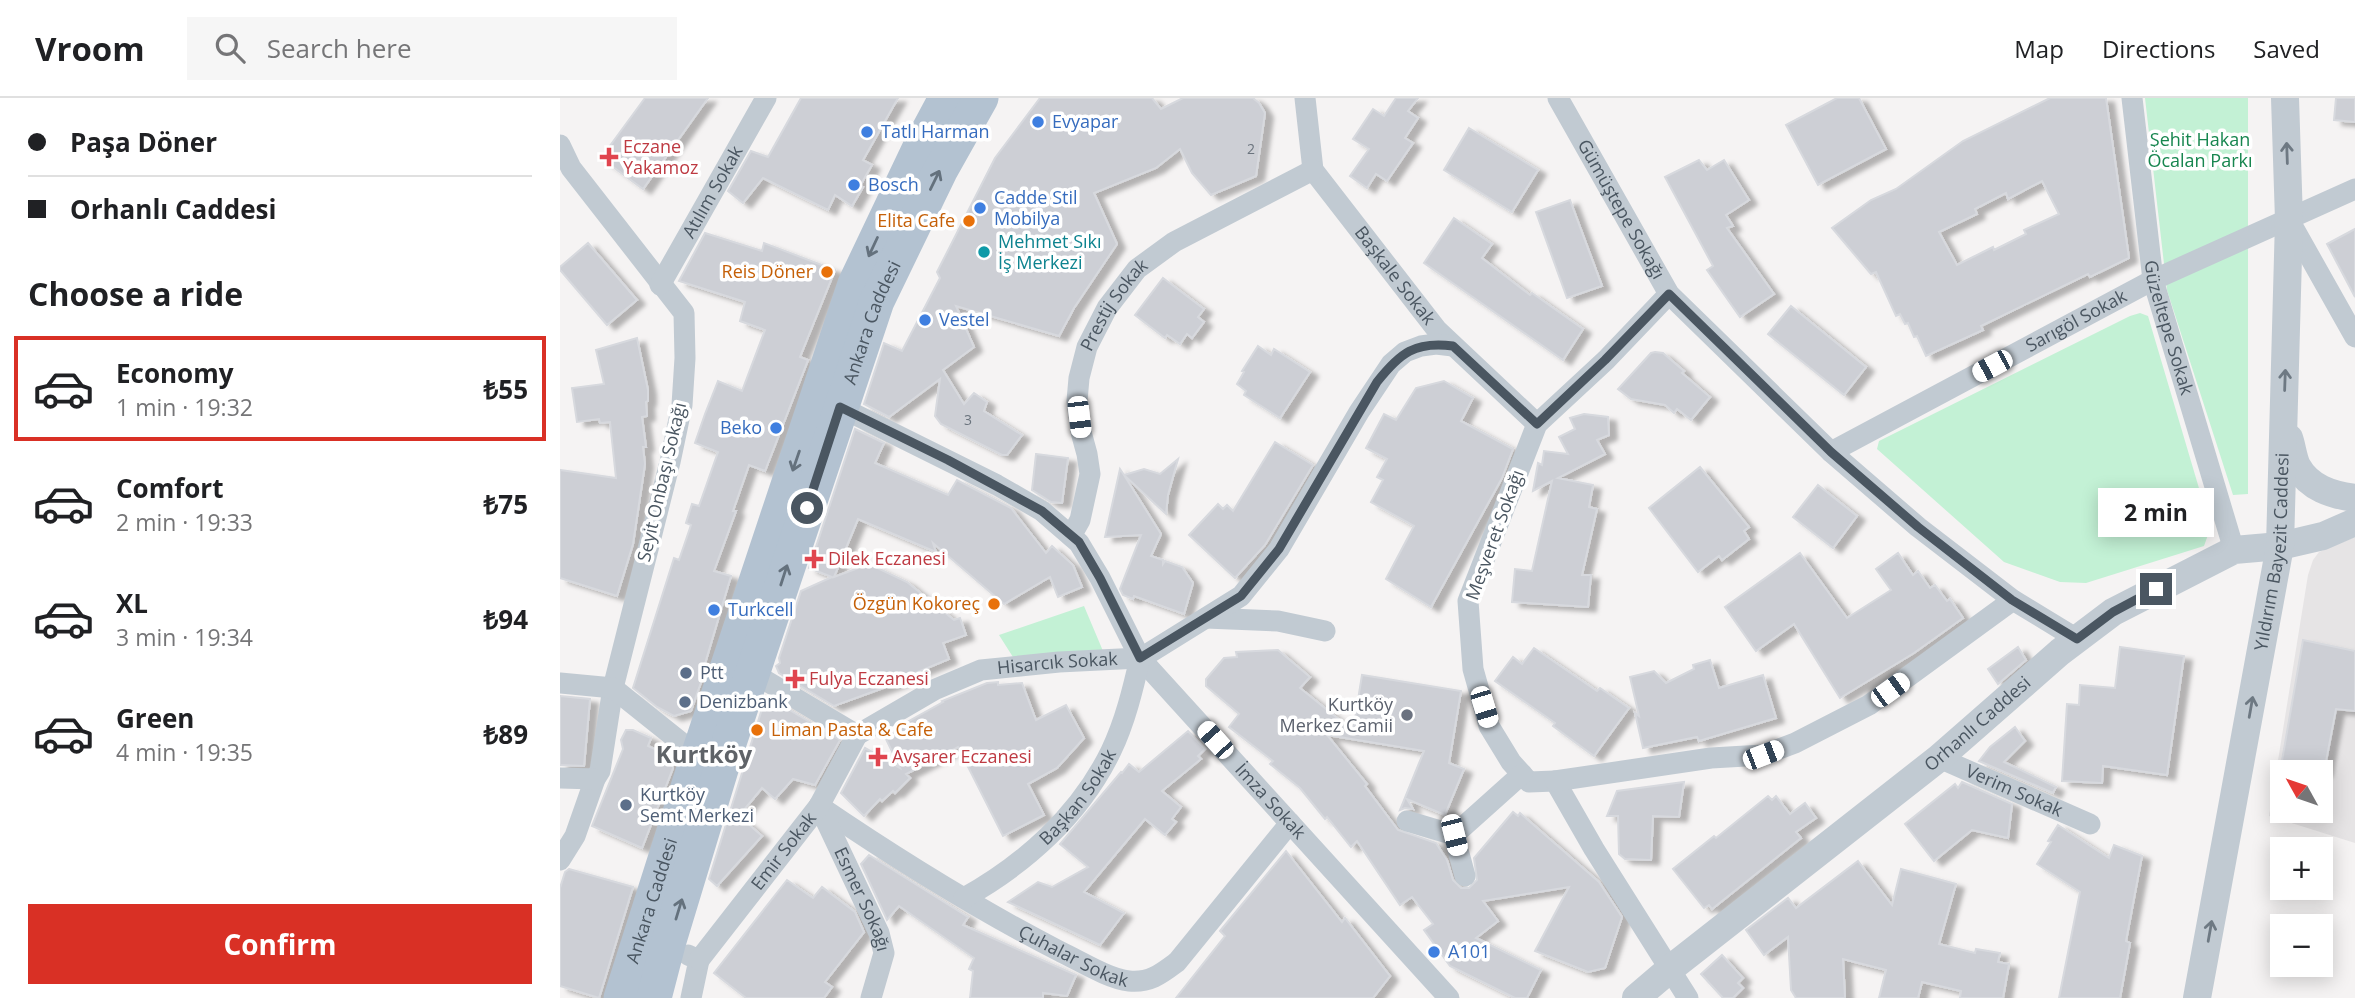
<!DOCTYPE html>
<meta charset="utf-8">
<style>
body{margin:0;font-family:"Open Sans",sans-serif;background:#f6f6f6;color:#202124;height:100vh;display:flex;flex-direction:column;font-size:26px;white-space:nowrap}
*{box-sizing:border-box;margin:0}
p{font-size:23px;color:#757577}
.icon{flex:none;width:38px;height:38px;fill:none;stroke:currentColor;stroke-width:2;stroke-linecap:round;stroke-linejoin:round}
.map{position:relative;flex:1;overflow:hidden}
.panel{display:flex;flex-direction:column;background:#fff;width:560px}
.panel>*{flex:none}
.guide{display:grid;align-content:center;height:154px;padding:0 28px;background:#fff}
.needle{width:46px;rotate:310deg}
.fabs{position:absolute;left:1710px;top:662px;display:grid;gap:14px}
.fabs a{display:grid;place-items:center;width:63px;height:63px;border-radius:0px;background:#fff;box-shadow:0 4px 18px #0003;font-size:35px}
.end{position:absolute;width:32px;height:32px;margin:-16px;border:9px solid #4a5661;background:#fff;box-shadow:0 0 0 4px #fff}
.from{border-radius:50%}
.bubble{position:absolute;height:49px;border-radius:0px;background:#fff;box-shadow:0 4px 18px #0003;font-size:23px;font-weight:700;line-height:49px;text-align:center}
.car{position:absolute;width:21px;height:42px;margin:-21px -10px;border-radius:9px;box-shadow:0 0 5px 2px #0007;background:linear-gradient(#fff 24%,#345 0 40%,#fff 0 76%,#345 0 86%,#fff 0)}
.guide b{display:flex;align-items:center;gap:24px;height:66px;font-size:26px}
.guide b+b{border-top:2px solid #e0e0e0}
.guide i{width:18px;height:18px;background:#202124}
ul{padding:0;list-style:none}
li{display:flex;align-items:center;gap:21px;height:105px;margin:0 14px 10px;padding:0 14px;border:4px solid transparent;border-radius:0px}
li div{flex:1}
li b{display:block;font-size:26px}
li em{font-style:normal;font-weight:700}
li.current{border-color:#d93025}
li>.icon{width:63px;height:63px;stroke-width:1.5}
h2{padding:0 28px;font-size:32px;line-height:84px}
.primary-button{display:flex;gap:14px;margin-top:auto;padding:14px 28px}
.primary-button a{flex:1;height:80px;border-radius:0px;background:#d93025;color:#fff;font-size:28px;font-weight:700;line-height:80px;text-align:center}
header{display:flex;align-items:center;gap:42px;box-sizing:border-box;height:98px;padding:0 35px;background:#fff;border-bottom:2px solid #e0e0e0}
header strong{font-size:33px}
nav{display:flex;gap:38px;margin-inline-start:auto;font-size:24px}
.search{width:490px;height:63px;background:#f6f6f6;display:flex;align-items:center;gap:18px;box-sizing:border-box;padding:0 24px;border-radius:0px;color:#757577;font-size:26px}
main{display:flex;flex:1;min-height:0}
.map>svg:first-child{display:block}
.education{fill:#e6e4e5;fill-rule:evenodd}
.green{fill:#c3f1d5}
.building{fill:#cdcfd5;stroke:#d7d9de;stroke-width:2;fill-rule:evenodd;filter:url(#shadow)}
.lines{fill:none;stroke-linecap:round;stroke-linejoin:round}
.minor{stroke:#c1cad2;stroke-width:21}
.tertiary{stroke:#c1cad2;stroke-width:28}
.primary{stroke:#b3c2d1;stroke-width:35}
.oneway{stroke:#6e7983}
.oneway2{stroke:#64717d}
.route{stroke:#4a5661;stroke-width:9}
.shop-dot{fill:#3f7fe0;stroke:#fff;stroke-width:2.5}
.health-dot{fill:#e0444e;stroke:#fff;stroke-width:2.5}
.food-dot{fill:#e8710a;stroke:#fff;stroke-width:2.5}
.culture-dot{fill:#0f9aa8;stroke:#fff;stroke-width:2.5}
.service-dot{fill:#5c6f8a;stroke:#fff;stroke-width:2.5}
.worship-dot{fill:#6b7280;stroke:#fff;stroke-width:2.5}
.labels{text-anchor:middle;stroke-width:7;stroke-linejoin:round;paint-order:stroke}
.number-label{font-size:14px;fill:#6b747e}
.shop-label{font-size:18px;fill:#366cbe;stroke:#fff;text-anchor:start}
.park-label{font-size:18px;fill:#17864f;stroke:#fff}
.health-label{font-size:18px;fill:#be3a42;stroke:#fff;text-anchor:start}
.street-label{font-size:18px;fill:#4a5661;stroke:#fff}
.food-label{font-size:18px;fill:#c56008;stroke:#fff;text-anchor:end}
.culture-label{font-size:18px;fill:#0d838f;stroke:#fff;text-anchor:start}
.service-label{font-size:18px;fill:#4e5e75;stroke:#fff;text-anchor:start}
.worship-label{font-size:18px;fill:#5b616d;stroke:#fff;text-anchor:end}
.district-label{font-size:24px;font-weight:bold;fill:#5f6368;stroke:#fff}
</style>
<header>
<strong>Vroom</strong>
<div class="search"><svg class="icon" aria-label="search" viewBox="0 0 24 24"><circle cx="10" cy="10" r="6"/><path d="M15 15l6 6"/></svg>Search here</div>
<nav><a>Map</a><a>Directions</a><a>Saved</a></nav>
</header>
<main>
<section class="panel">
<div class="guide">
<b><i class="from"></i>Paşa Döner</b>
<b><i></i>Orhanlı Caddesi</b>
</div>
<h2>Choose a ride</h2>
<ul>
<li class="current"><svg class="icon" aria-label="car" viewBox="0 0 24 24"><path d="M5 17H2v-5l4-1 3-4h7l3 4 3 1v5h-3M9 17h6M6 11h13"/><circle cx="7" cy="17" r="2"/><circle cx="17" cy="17" r="2"/></svg><div><b>Economy</b><p>1 min · 19:32</p></div><em>₺55</em></li>
<li><svg class="icon" aria-label="car" viewBox="0 0 24 24"><path d="M5 17H2v-5l4-1 3-4h7l3 4 3 1v5h-3M9 17h6M6 11h13"/><circle cx="7" cy="17" r="2"/><circle cx="17" cy="17" r="2"/></svg><div><b>Comfort</b><p>2 min · 19:33</p></div><em>₺75</em></li>
<li><svg class="icon" aria-label="car" viewBox="0 0 24 24"><path d="M5 17H2v-5l4-1 3-4h7l3 4 3 1v5h-3M9 17h6M6 11h13"/><circle cx="7" cy="17" r="2"/><circle cx="17" cy="17" r="2"/></svg><div><b>XL</b><p>3 min · 19:34</p></div><em>₺94</em></li>
<li><svg class="icon" aria-label="car" viewBox="0 0 24 24"><path d="M5 17H2v-5l4-1 3-4h7l3 4 3 1v5h-3M9 17h6M6 11h13"/><circle cx="7" cy="17" r="2"/><circle cx="17" cy="17" r="2"/></svg><div><b>Green</b><p>4 min · 19:35</p></div><em>₺89</em></li>
</ul>
<div class="primary-button"><a>Confirm</a></div>
</section>
<div class="map">
<svg width="1795" height="900" viewBox="0 0 1795 900">
<defs>
<filter id="shadow"><feDropShadow dx="8" dy="4.5" stdDeviation="2" flood-color="#0004"/></filter>
</defs>
<rect width="100%" height="100%" fill="#f5f3f3"/>
<path class="education" d="M1795,439V745L1709,718L1748,477L1753,462L1759,454ZM1722,674H1760V712H1722Z"/>
<path class="green" d="M1585,0H1688V396L1673,397L1607,192Z
M1580,215L1588,218L1649,424V434L1644,448L1526,485L1500,484L1444,464L1317,351L1319,343L1570,218Z
M524,508L543,553L458,567L439,537Z"/>
<path class="building" d="M85,0H148L83,91L41,60Z
M241,0H338L303,62L312,67L300,88L303,89L292,108L275,97L268,112L203,80L183,105L168,93L191,53L208,59Z
M480,0H592L601,11L623,0H693L699,5L705,15L696,78L651,97L632,75L620,51L596,70L534,95L557,146L514,210L499,238L396,208L414,249L383,272L404,306L414,295L427,304L424,313L462,337L447,357H442L381,326L375,318L380,281L329,319L304,306L324,245L342,253L380,180L377,174L435,60Z
M836,0H858L848,13L858,20L845,40L853,45L827,83L816,76L807,90L790,78L809,51L793,41L813,11L824,18Z
M1277,0H1299L1326,51L1258,87L1226,27Z
M1490,0H1546L1569,160L1530,179L1528,176L1421,228L1423,232L1366,258L1357,238L1354,239L1348,225L1345,226L1340,216L1336,218L1316,174L1311,176L1272,130L1311,102L1336,91L1403,43ZM1482,83L1499,116L1464,132L1466,136L1434,152L1433,149L1397,167L1379,134L1417,116L1415,111L1446,95L1448,101Z
M1776,0H1795V24L1774,22Z
M909,30L978,72L952,114L884,72Z
M1139,62L1147,72L1164,62L1189,102L1166,117L1173,128L1167,130L1214,196L1180,219L1147,172L1153,168L1105,79Z
M1010,102L1042,188L1007,200L976,114Z
M894,120L932,146L922,160L970,197L972,195L1023,231L1003,262L864,165Z
M1795,131V199L1767,146Z
M145,135L202,153L204,145L275,172L240,259L248,262L205,373L189,367L173,413H176L154,473L171,478L144,569L146,570L131,613L114,618L97,609L73,590L114,460L119,462L131,427L126,425L132,406L139,408L158,354L135,345L145,316L158,283L182,293L205,232L180,223L185,204L119,183Z
M28,145L77,202L47,227L0,172V169Z
M603,180L644,211L638,219L644,224L632,240L627,236L620,246L607,237L605,240L575,217Z
M1231,208L1306,269L1284,297L1208,236Z
M77,240L88,292V303L86,304L87,318L82,319L86,349H83L85,366L73,446L57,498L0,480V372L56,380L50,324L40,325L39,321L17,324L12,290L44,286L36,252Z
M698,248L711,257L714,251L750,274L720,320L684,297L686,293L677,286L684,274L682,273Z
M1095,254L1103,255L1124,273L1122,275L1150,299L1131,322L1117,311L1114,315L1105,307L1071,301L1058,291L1091,255Z
M884,283L913,300L901,323L953,351L942,380L871,509L826,481L854,428L811,404L823,382L817,379L827,361L806,350L824,316L836,322L856,290Z
M1024,316L1048,319L1049,337L1037,342L1045,356L998,380L1033,387L1029,409L1037,411L1022,477H1031L1028,509L952,504L955,471L972,473L992,383L973,393L978,365L982,367L984,353L1008,356L999,339L1015,331L1010,320Z
M295,331L324,345L315,365L388,397L397,382L451,410L486,455L492,448L513,467L522,489L498,499L490,479L444,506L373,445L376,454L298,421L274,479L309,466L347,484L394,522L400,520L406,537L383,545L389,561L343,580L345,582L274,608L219,575L216,568L220,565L219,560L241,493L272,479L249,470Z
M715,344L753,367L705,447L675,480L629,437L658,406L663,411L667,407L673,413Z
M476,356L508,360L502,405L491,404L472,392Z
M618,361L608,397L606,416L564,377L601,436L591,458L603,462V466L605,463L622,469L633,485L624,516L574,498L573,501L563,497L560,491L581,437L545,439L560,371L564,377L584,371L600,376Z
M1140,369L1189,429L1184,433L1189,441L1162,462L1159,458L1138,474L1089,410Z
M1258,387L1297,418L1273,450L1233,419Z
M1240,455L1287,520L1331,492L1316,471L1338,455L1353,477L1358,473L1370,490L1375,487L1387,503L1390,501L1403,520L1354,555L1280,600L1234,526L1196,553L1165,509Z
M1743,542L1795,553V613L1776,611L1764,674H1720Z
M1458,549L1466,562L1438,586L1428,571Z
M1560,549L1624,558L1607,677L1543,668L1542,685L1502,683L1507,606L1519,607L1520,587L1555,590Z
M974,550L1037,593L1040,590L1069,610L1034,658L993,628L995,625L935,583L953,559L962,566Z
M718,552L750,579L740,590L793,633L802,577L901,593L889,665L904,671L885,717L847,701L853,711L845,710L840,712L864,653L767,637L807,686L805,688L838,732L876,745L887,762L893,782L901,790H909L917,782L914,760L953,714L958,718L960,715L1039,784L1062,819L1045,870L1028,874L975,853L1009,789L923,803L938,823L916,840L981,872L967,900H955L890,868L864,832L873,826L852,799L840,807L797,743L791,749L767,719L765,721L740,690L710,666L713,663L669,629L679,616L646,588V581L664,560L677,559L676,554Z
M1150,562L1159,590L1203,577L1216,620L1139,643L1137,639L1083,650L1075,615L1079,618L1070,579L1094,573L1106,585L1134,571L1133,567Z
M438,584V587L462,585L476,622L506,607L524,640L497,670L468,686L484,717L443,738L398,649L346,676L350,680L335,695L333,693L322,703L320,701L304,718L281,695L305,650L340,670L324,637L383,604L382,603L427,585Z
M0,598L30,601L24,668L0,667Z
M206,598L280,642L255,687L233,681L215,701L202,690L179,718L202,738L157,788L149,781Z
M1455,629L1465,643L1444,664L1496,689L1493,695L1419,663L1430,649Z
M66,632H73L91,640L88,648L110,658L113,670L82,750L32,728L63,651L61,642Z
M628,633L645,651L638,658L641,661L602,693L621,709L612,721L616,724L605,737L585,721L524,794L564,815L540,847L448,804L478,784L492,789L528,769L500,746L561,674L562,675L569,666L579,674Z
M1124,684L1119,719L1093,718L1091,762L1065,761L1059,756L1058,718H1047L1057,693Z
M1402,684L1452,706L1448,740L1412,732L1374,763L1345,726L1395,686L1398,690Z
M1208,698L1212,702L1216,698L1230,716L1245,705L1256,720L1236,734L1241,740L1152,811L1149,807L1144,810L1113,771L1154,738L1156,740Z
M1498,727L1549,760L1554,747L1582,758L1566,843L1570,845L1560,900H1499L1520,794L1477,766L1491,744L1488,743Z
M726,753L782,824L785,820L830,878L813,900H616L665,838L660,833Z
M309,757L408,819L403,827L516,877L507,898L483,895V900H410L413,873L409,871L414,860L339,808L327,822L301,766Z
M1298,763L1332,807L1341,771L1396,786L1379,846L1415,855L1416,851L1440,855L1438,864L1449,866L1443,900H1400L1401,893L1362,884L1358,900H1319L1326,872L1283,861L1285,900H1236L1231,892L1228,839L1204,857L1186,832L1228,800L1236,810Z
M9,771L73,789L39,900L0,888V790L5,774Z
M227,782L253,800L262,789L295,814L304,834L265,884L272,889L264,900H186L154,875Z
M1162,857L1183,880L1178,885L1183,890L1173,900H1163L1141,876Z"/>
<g class="lines">
<g class="minor">
<path id="s1" d="M745,0L753,72L877,232L977,326"/>
<path id="s2" d="M998,0L1109,196L1271,354L1358,429L1453,502L1517,541"/>
<path id="s3" d="M1572,0L1593,182L1674,452"/>
<path d="M0,47L11,70L124,215L125,260L122,307L110,364L53,590L40,673L35,681L15,738L0,762"/>
<path d="M1729,122L1795,239"/>
<path id="s4" d="M100,187L206,0"/>
<path d="M1109,196L1046,262L977,326L908,503L913,571L929,628L951,664L969,684L995,683L1034,751L1128,900"/>
<path id="s5" d="M280,309L437,387L482,413L519,445L540,480L580,560L889,900"/>
<path id="s6" d="M1271,354L1593,182L1795,91"/>
<path id="s7" d="M511,438L520,422L530,376L527,356L521,334L517,303L519,280L527,249L547,210L577,171L614,144L753,72"/>
<path d="M646,520L718,523L765,533"/>
<path id="s8" d="M193,575L297,637L376,591L421,572L499,564L580,560L586,557L681,498L719,451L799,314L831,266L845,254L861,248L876,246L893,248"/>
<path d="M0,585L53,590L138,658"/>
<path id="s9" d="M1379,660L1530,726"/>
<path d="M0,680L35,681"/>
<path d="M995,683L1151,660L1203,657L1235,645L1309,607L1453,502"/>
<path id="s10" d="M259,708C337,761 417,811 501,854C520,863 549,881 569,883C590,885 601,876 617,864L730,725"/>
<path id="s11" d="M259,708L319,835L324,855L311,900"/>
<path d="M847,723L894,737"/>
<path d="M905,778L894,737L962,676"/>
<path id="s12" d="M404,800C465,766 520,717 551,653C565,624 573,591 580,560"/>
<path d="M128,857L139,862L131,900"/>
<path id="s13" d="M139,862L259,708L297,637"/>
</g>
<g class="tertiary">
<path d="M1729,340C1732,348 1733,360 1737,368C1749,390 1772,397 1795,400"/>
<path id="s14" d="M1076,900L1110,871L1379,660L1500,554L1553,514L1674,452L1720,448L1763,438L1795,424"/>
<path id="s15" d="M1637,900L1720,448L1729,122L1725,0"/>
</g>
<g class="primary">
<path id="s16" d="M61,900L138,658L295,186L363,43L386,0"/>
<path id="s17" d="M94,900L108,846L169,645L317,203L380,73L421,0"/>
</g>
</g>
<defs><path id="oneway-shaft" d="M-6 0H5M1.5-3L5.5 0L1.5 3" fill="none" stroke-width="1.6" stroke-linecap="round" stroke-linejoin="round" transform="scale(1.75)"/></defs>
<g class="oneway">
<use href="#oneway-shaft" transform="translate(1727 55) rotate(-92)"/>
<use href="#oneway-shaft" transform="translate(1725 282) rotate(-88)"/>
<use href="#oneway-shaft" transform="translate(1691 609) rotate(-80)"/>
<use href="#oneway-shaft" transform="translate(1650 833) rotate(-80)"/>
</g>
<g class="oneway2">
<use href="#oneway-shaft" transform="translate(375 82) rotate(-64)"/>
<use href="#oneway-shaft" transform="translate(313 149) rotate(115)"/>
<use href="#oneway-shaft" transform="translate(236 363) rotate(109)"/>
<use href="#oneway-shaft" transform="translate(224 477) rotate(-72)"/>
<use href="#oneway-shaft" transform="translate(119 811) rotate(-73)"/>
</g>
<g class="lines">
<path class="route" d="M247,410L280,309L388,362L482,413L519,444L540,480L580,560L681,498L719,451L817,284C840,255 855,243 893,248L977,326L1045,262L1109,196L1271,354L1358,429L1452,502L1517,541L1553,514L1596,491"/>
</g>
<g class="shop-dot">
<circle cx="478" cy="24" r="7"/>
<circle cx="307" cy="34" r="7"/>
<circle cx="294" cy="87" r="7"/>
<circle cx="420" cy="110" r="7"/>
<circle cx="365" cy="222" r="7"/>
<circle cx="216" cy="330" r="7"/>
<circle cx="154" cy="512" r="7"/>
<circle cx="874" cy="854" r="7"/>
</g>
<g class="health-dot">
<path d="M45.5 48.5h7v7h7v7h-7v7h-7v-7h-7v-7h7z"/>
<path d="M250.5 450.5h7v7h7v7h-7v7h-7v-7h-7v-7h7z"/>
<path d="M231.5 570.5h7v7h7v7h-7v7h-7v-7h-7v-7h7z"/>
<path d="M314.5 648.5h7v7h7v7h-7v7h-7v-7h-7v-7h7z"/>
</g>
<g class="food-dot">
<circle cx="409" cy="123" r="7"/>
<circle cx="267" cy="174" r="7"/>
<circle cx="434" cy="506" r="7"/>
<circle cx="197" cy="632" r="7"/>
</g>
<circle class="culture-dot" cx="424" cy="154" r="7"/>
<g class="service-dot">
<circle cx="126" cy="575" r="7"/>
<circle cx="125" cy="604" r="7"/>
<circle cx="66" cy="707" r="7"/>
</g>
<circle class="worship-dot" cx="847" cy="617" r="7"/>
<g class="labels">
<g class="number-label">
<text x="691" y="56">2</text>
<text x="408" y="327">3</text>
</g>
<g class="shop-label">
<text x="492" y="30">Evyapar</text>
<text x="321" y="40">Tatlı Harman</text>
<text x="308" y="93">Bosch</text>
<text x="434" y="106">Cadde Stil<tspan x="434" dy="21">Mobilya</tspan></text>
<text x="379" y="228">Vestel</text>
<text x="202" y="336" text-anchor="end">Beko</text>
<text x="168" y="518">Turkcell</text>
<text x="888" y="860">A101</text>
</g>
<g class="park-label">
<text x="1640" y="48">Şehit Hakan<tspan x="1640" dy="21">Öcalan Parkı</tspan></text>
</g>
<g class="health-label">
<text x="63" y="55">Eczane<tspan x="63" dy="21">Yakamoz</tspan></text>
<text x="268" y="467">Dilek Eczanesi</text>
<text x="249" y="587">Fulya Eczanesi</text>
<text x="332" y="665">Avşarer Eczanesi</text>
</g>
<g class="street-label">
<text dy="6" stroke="none"><textPath href="#s4" startOffset="107">Atılım Sokak</textPath></text>
<text dy="6" stroke="none"><textPath href="#s2" startOffset="128">Gümüştepe Sokağı</textPath></text>
<text dy="6" stroke="none"><textPath href="#s1" startOffset="206">Başkale Sokak</textPath></text>
<text dy="6" stroke="none"><textPath href="#s7" startOffset="245">Prestij Sokak</textPath></text>
<text dy="6" stroke="none"><textPath href="#s6" startOffset="278">Sarıgöl Sokak</textPath></text>
<text dy="6" stroke="none"><textPath href="#s17" startOffset="710">Ankara Caddesi</textPath></text>
<text dy="6" stroke="none"><textPath href="#s3" startOffset="233">Güzeltepe Sokak</textPath></text>
<text transform="translate(102 384) rotate(-77)" y="6">Seyit Onbaşı Sokağı</text>
<text transform="translate(935 437) rotate(-70)" y="6">Meşveret Sokağı</text>
<text dy="6" stroke="none"><textPath href="#s15" startOffset="453">Yıldırım Bayezit Caddesi</textPath></text>
<text dy="6" stroke="none"><textPath href="#s8" startOffset="338">Hisarcık Sokak</textPath></text>
<text dy="6" stroke="none"><textPath href="#s14" startOffset="438">Orhanlı Caddesi</textPath></text>
<text dy="6" stroke="none"><textPath href="#s9" startOffset="82">Verim Sokak</textPath></text>
<text dy="6" stroke="none"><textPath href="#s12" startOffset="154">Başkan Sokak</textPath></text>
<text dy="6" stroke="none"><textPath href="#s5" startOffset="600">İmza Sokak</textPath></text>
<text dy="6" stroke="none"><textPath href="#s13" startOffset="138">Emir Sokak</textPath></text>
<text dy="6" stroke="none"><textPath href="#s16" startOffset="102">Ankara Caddesi</textPath></text>
<text dy="6" stroke="none"><textPath href="#s11" startOffset="103">Esmer Sokağı</textPath></text>
<text dy="6" stroke="none"><textPath href="#s10" startOffset="296">Çuhalar Sokak</textPath></text>
</g>
<g class="food-label">
<text x="395" y="129">Elita Cafe</text>
<text x="253" y="180">Reis Döner</text>
<text x="420" y="512">Özgün Kokoreç</text>
<text x="211" y="638" text-anchor="start">Liman Pasta &amp; Cafe</text>
</g>
<g class="culture-label">
<text x="438" y="150">Mehmet Sıkı<tspan x="438" dy="21">İş Merkezi</tspan></text>
</g>
<g class="service-label">
<text x="140" y="581">Ptt</text>
<text x="139" y="610">Denizbank</text>
<text x="80" y="703">Kurtköy<tspan x="80" dy="21">Semt Merkezi</tspan></text>
</g>
<g class="worship-label">
<text x="833" y="613">Kurtköy<tspan x="833" dy="21">Merkez Camii</tspan></text>
</g>
<g class="district-label">
<text x="144" y="665">Kurtköy</text>
</g>
</g>
</svg>
<div class="fabs">
<a><svg class="needle" viewBox="-14 -14 28 28"><path d="M0-13l5 13h-10z" fill="#e53935"/><path d="M0 13l5-13h-10z" fill="#757577"/></svg></a>
<a>+</a>
<a>−</a>
</div>
<i class="end from" style="left:247px;top:410px"></i>
<i class="end" style="left:1596px;top:491px"></i>
<div class="bubble" style="left:1538px;top:390px;width:116px">2 min</div>
<i class="car" style="left:1432px;top:268px;rotate:242deg"></i>
<i class="car" style="left:519px;top:319px;rotate:173deg"></i>
<i class="car" style="left:1330px;top:592px;rotate:54deg"></i>
<i class="car" style="left:924px;top:609px;rotate:163deg"></i>
<i class="car" style="left:655px;top:642px;rotate:318deg"></i>
<i class="car" style="left:1203px;top:657px;rotate:69deg"></i>
<i class="car" style="left:894px;top:737px;rotate:166deg"></i>
</div>
</main>
